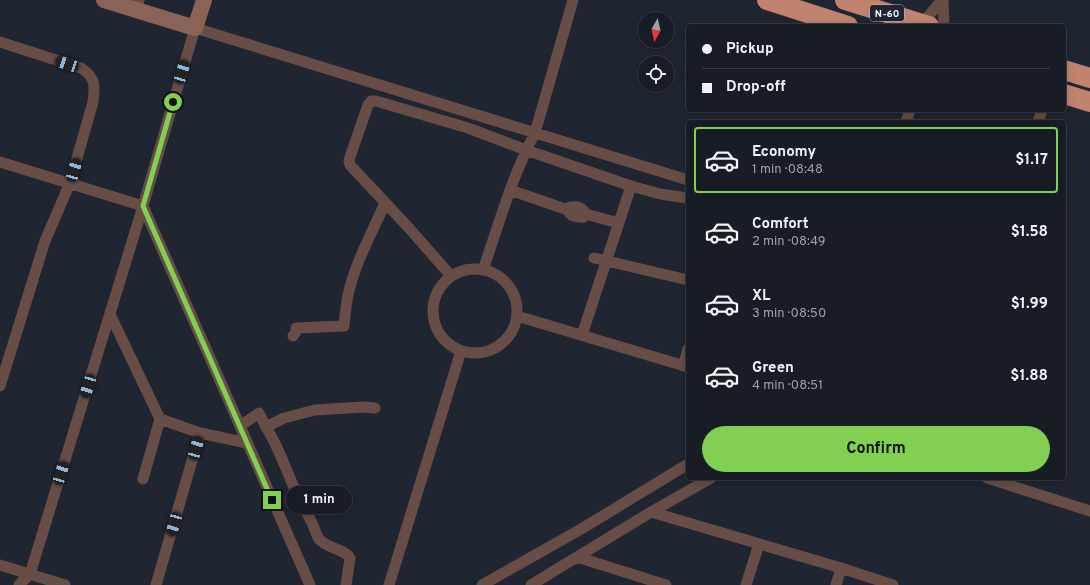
<!DOCTYPE html>
<meta charset="utf-8">
<style>
body{margin:0;font-family:Overpass,sans-serif;background:#242932;color:#f1f3f6;height:100vh;display:flex;flex-direction:column;font-size:15px;white-space:nowrap}
*{box-sizing:border-box;margin:0}
p{font-size:13px;color:#9ea1a7}
.icon{flex:none;width:22px;height:22px;fill:none;stroke:currentColor;stroke-width:2;stroke-linecap:round;stroke-linejoin:round}
.map{position:relative;flex:1;overflow:hidden}
.sheet{position:absolute;left:686px;top:120px;width:380px;height:360px;display:flex;flex-direction:column;background:#171c25;border-radius:4px;box-shadow:0 2px 10px #0003,0 0 0 1px #363a42}
.sheet>*{flex:none}
.banner{position:absolute;left:686px;top:24px;width:380px;height:88px;border-radius:4px;box-shadow:0 2px 10px #0003,0 0 0 1px #363a42;display:grid;align-content:center;height:88px;padding:0 16px;background:#171c25}
.needle{width:26px;rotate:188deg}
.fabs{position:absolute;left:638px;top:12px;display:grid;gap:8px}
.fabs a{display:grid;place-items:center;width:36px;height:36px;border-radius:50%;background:#171c25;box-shadow:0 2px 10px #0003,0 0 0 1px #363a42;font-size:20px}
.end{position:absolute;width:18px;height:18px;margin:-9px;border:5px solid #81d051;background:#111;box-shadow:0 0 0 2px #111}
.from{border-radius:50%}
.bubble{position:absolute;height:28px;border-radius:14px;background:#171c25;box-shadow:0 2px 10px #0003,0 0 0 1px #363a42;font-size:13px;font-weight:700;line-height:28px;text-align:center}
.car{position:absolute;width:12px;height:24px;margin:-12px -6px;border-radius:5px;box-shadow:0 0 3px 1px #0007;background:linear-gradient(#222 24%,#8ab4d8 0 40%,#222 0 76%,#8ab4d8 0 86%,#222 0)}
.banner b{display:flex;align-items:center;gap:14px;height:38px;font-size:15px}
.banner b+b{border-top:1px solid #363a42}
.banner i{width:10px;height:10px;background:#f1f3f6}
ul{padding:7px 0 0;list-style:none}
li{display:flex;align-items:center;gap:12px;height:66px;margin:0 8px 6px;padding:0 8px;border:2px solid transparent;border-radius:4px}
li div{flex:1}
li b{display:block;font-size:15px}
li em{font-style:normal;font-weight:700}
li.on{border-color:#81d051}
li>.icon{width:36px;height:36px;stroke-width:1.5}
.primary-button{display:flex;gap:8px;margin-top:auto;padding:8px 16px}
.primary-button a{flex:1;height:46px;border-radius:24px;background:#81d051;color:#111;font-size:16px;font-weight:700;line-height:46px;text-align:center}
.map>svg:first-child{display:block}
.lines{fill:none;stroke-linecap:round;stroke-linejoin:round}
.street{stroke:#674d45;stroke-width:11}
.secondary{stroke:#8b6356;stroke-width:16}
.highway{stroke:#c1836e;stroke-width:20}
.route{stroke:#81d051;stroke-width:5}
.labels{text-anchor:middle;stroke-width:4;stroke-linejoin:round;paint-order:stroke}
.shield{fill:#1f2531;stroke:#b1b6bf;stroke-width:1}
.shield-label{font-size:10px;font-weight:bold;fill:#eff4fc}
</style>
<div class="map">
<svg width="1090" height="585" viewBox="0 0 1090 585">
<rect width="100%" height="100%" fill="#1f2531"/>
<g class="lines">
<path class="street" d="M943,0L944,26
M136,10L139,0
M920,26L942,0
M0,42L81,68C96,78 95,85 93,102L70,183L45,241L0,386
M906,122L910,110
M1038,122L1042,110
M0,162L143,206L310,585
M510,190L568,210C569,216 578,218 584,217L586,214
M568,210L570,207C578,206 582,207 586,214L618,223
M594,258L688,280
M433 311a42 42 0 1 1 84 0a42 42 0 1 1-84 0Z
M483,270C499,224 512,176 535,133L573,0
M451,276L409,228L350,165L349,161L350,157L368,105L371,101H376L468,128L526,150L631,186L660,194L688,198
M110,314L160,419L200,433L247,443
M517,316L688,367
M582,335L631,186
M293,336L296,332V328L344,326C345,316 346,305 348,295C355,263 372,233 385,203
M683,366L688,349
M240,426L259,413L266,427L284,418L315,410L363,407L375,408
M266,427C277,444 284,464 292,483C298,495 304,507 310,519C314,525 315,533 319,539C327,549 344,548 350,558L346,585
M987,478L1090,511
M143,479L160,419
M651,512L841,568L893,585
M577,557L666,585
M0,565L65,585
M19,585L30,574L143,206L195,28L688,180
M156,585L200,433
M389,585L461,351
M482,585L583,528L688,464
M531,585L651,512L711,478
M746,585L759,544
M836,585L841,568"/>
<path class="secondary" d="M104,0L195,28L204,0"/>
<path class="highway" d="M767,0L848,26
M845,0L929,26
M1064,70L1090,78
M1064,94L1090,102"/>
</g>
<g class="lines">
<path class="route" d="M173,102L143,206L272,500"/>
</g>
<g class="labels">
<rect class="shield" x="870" y="5" width="34" height="16" rx="3"/>
<g class="shield-label">
<text x="887" y="17">N-60</text>
</g>
</g>
</svg>
<div class="fabs">
<a><svg class="needle" viewBox="-14 -14 28 28"><path d="M0-13l5 13h-10z" fill="#e53935"/><path d="M0 13l5-13h-10z" fill="#9ea1a7"/></svg></a>
<a><svg class="icon" aria-label="locate" viewBox="0 0 24 24"><circle cx="12" cy="12" r="6"/><path d="M12 2v4M12 18v4M2 12h4M18 12h4"/></svg></a>
</div>
<i class="end from" style="left:173px;top:102px"></i>
<i class="end" style="left:272px;top:500px"></i>
<div class="bubble" style="left:286px;top:486px;width:66px">1 min</div>
<i class="car" style="left:67px;top:64px;rotate:288deg"></i>
<i class="car" style="left:182px;top:72px;rotate:17deg"></i>
<i class="car" style="left:74px;top:170px;rotate:16deg"></i>
<i class="car" style="left:88px;top:386px;rotate:197deg"></i>
<i class="car" style="left:196px;top:448px;rotate:16deg"></i>
<i class="car" style="left:61px;top:473px;rotate:17deg"></i>
<i class="car" style="left:174px;top:524px;rotate:196deg"></i>
<div class="banner">
<b><i class="from"></i>Pickup</b>
<b><i></i>Drop-off</b>
</div>
<section class="sheet">
<ul>
<li class="on"><svg class="icon" aria-label="car" viewBox="0 0 24 24"><path d="M5 17H2v-5l4-1 3-4h7l3 4 3 1v5h-3M9 17h6M6 11h13"/><circle cx="7" cy="17" r="2"/><circle cx="17" cy="17" r="2"/></svg><div><b>Economy</b><p>1 min · 08:48</p></div><em>$1.17</em></li>
<li><svg class="icon" aria-label="car" viewBox="0 0 24 24"><path d="M5 17H2v-5l4-1 3-4h7l3 4 3 1v5h-3M9 17h6M6 11h13"/><circle cx="7" cy="17" r="2"/><circle cx="17" cy="17" r="2"/></svg><div><b>Comfort</b><p>2 min · 08:49</p></div><em>$1.58</em></li>
<li><svg class="icon" aria-label="car" viewBox="0 0 24 24"><path d="M5 17H2v-5l4-1 3-4h7l3 4 3 1v5h-3M9 17h6M6 11h13"/><circle cx="7" cy="17" r="2"/><circle cx="17" cy="17" r="2"/></svg><div><b>XL</b><p>3 min · 08:50</p></div><em>$1.99</em></li>
<li><svg class="icon" aria-label="car" viewBox="0 0 24 24"><path d="M5 17H2v-5l4-1 3-4h7l3 4 3 1v5h-3M9 17h6M6 11h13"/><circle cx="7" cy="17" r="2"/><circle cx="17" cy="17" r="2"/></svg><div><b>Green</b><p>4 min · 08:51</p></div><em>$1.88</em></li>
</ul>
<div class="primary-button"><a>Confirm</a></div>
</section>
</div>
